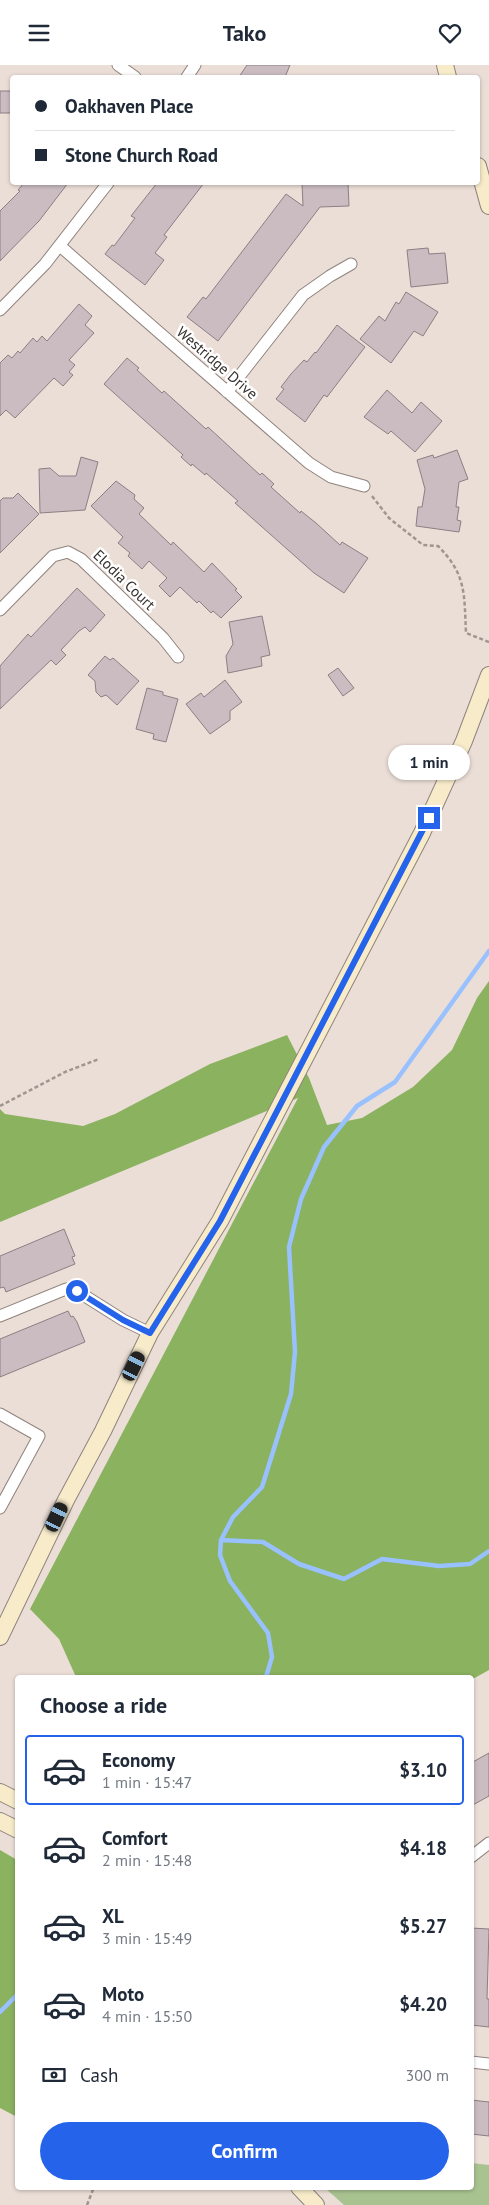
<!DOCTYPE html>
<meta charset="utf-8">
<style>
body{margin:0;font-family:"PT Sans",sans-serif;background:#f2f2f3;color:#1f2937;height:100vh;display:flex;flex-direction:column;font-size:19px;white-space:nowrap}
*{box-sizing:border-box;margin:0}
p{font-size:16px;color:#747a83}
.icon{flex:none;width:28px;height:28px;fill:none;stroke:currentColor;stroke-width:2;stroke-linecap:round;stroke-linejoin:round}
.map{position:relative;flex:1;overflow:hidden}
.side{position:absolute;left:15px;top:1610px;width:459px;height:515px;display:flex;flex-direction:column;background:#fff;border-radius:5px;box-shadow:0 1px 4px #0004}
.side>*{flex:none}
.banner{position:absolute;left:10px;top:10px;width:470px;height:110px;border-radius:5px;box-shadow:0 1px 4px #0004;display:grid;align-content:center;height:110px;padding:0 25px;background:#fff}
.end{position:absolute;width:22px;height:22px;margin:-11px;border:6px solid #2563eb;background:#fff;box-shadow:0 0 0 2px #fff}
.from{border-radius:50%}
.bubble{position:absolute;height:35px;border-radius:18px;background:#fff;box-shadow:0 1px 4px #0004;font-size:16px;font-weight:800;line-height:35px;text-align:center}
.car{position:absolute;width:15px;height:30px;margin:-15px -8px;border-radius:6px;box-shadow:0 0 4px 1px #0007;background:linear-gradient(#222 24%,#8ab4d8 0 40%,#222 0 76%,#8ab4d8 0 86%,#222 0)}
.banner b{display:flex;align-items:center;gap:18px;height:48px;font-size:19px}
.banner b+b{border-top:1px solid #e0e1e3}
.banner i{width:12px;height:12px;background:#1f2937}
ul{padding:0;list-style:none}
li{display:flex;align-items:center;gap:15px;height:70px;margin:0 10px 8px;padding:0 15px;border:2px solid transparent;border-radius:5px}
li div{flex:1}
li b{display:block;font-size:19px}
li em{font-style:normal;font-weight:800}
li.current{border-color:#2563eb}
li>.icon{width:45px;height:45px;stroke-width:1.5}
h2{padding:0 25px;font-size:22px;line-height:60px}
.pay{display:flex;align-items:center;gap:12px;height:55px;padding:0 25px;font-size:19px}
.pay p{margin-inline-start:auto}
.action{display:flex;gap:10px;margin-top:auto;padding:10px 25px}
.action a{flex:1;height:58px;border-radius:30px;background:#2563eb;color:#fff;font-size:20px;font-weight:800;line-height:58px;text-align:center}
header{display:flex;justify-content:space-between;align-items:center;height:65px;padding:0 25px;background:#fff;font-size:22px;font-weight:800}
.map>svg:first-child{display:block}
.green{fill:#a9c390}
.forest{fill:#8ab25f}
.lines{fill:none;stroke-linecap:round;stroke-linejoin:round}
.stream{stroke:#98c1fd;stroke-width:4.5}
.building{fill:#cabcc1;stroke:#8c7f84}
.street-casing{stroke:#8f837d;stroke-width:13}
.secondary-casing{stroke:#8f837d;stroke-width:18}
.path{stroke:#a09691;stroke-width:2.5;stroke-dasharray:4 2.5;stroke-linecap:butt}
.street{stroke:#fff;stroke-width:11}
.secondary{stroke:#f7ebca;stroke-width:16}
.route{stroke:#2563eb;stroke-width:6}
.labels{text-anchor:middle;stroke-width:5;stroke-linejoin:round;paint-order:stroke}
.street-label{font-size:15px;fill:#36312e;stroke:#fff}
</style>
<header><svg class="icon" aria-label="menu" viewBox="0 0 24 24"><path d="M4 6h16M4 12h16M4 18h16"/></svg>Tako<svg class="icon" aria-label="heart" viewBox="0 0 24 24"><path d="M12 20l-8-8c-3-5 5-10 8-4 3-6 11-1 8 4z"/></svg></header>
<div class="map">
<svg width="489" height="2140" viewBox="0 0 489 2140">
<rect width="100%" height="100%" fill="#ebded7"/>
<path class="green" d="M471,2098L489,2100V2140H344L325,2123L471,2122Z"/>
<path class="forest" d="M489,916V1605L471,1615V1612H76L59,1574L30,1544L298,1033L0,1157V1044L5,1049L83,1061L115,1049L210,999L287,970L309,1013L327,1060L362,1053L413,1022L452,985L477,933Z
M0,1785L17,1795V2052L0,2043Z"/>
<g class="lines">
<path class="stream" d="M221,1475L263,1477L299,1499L344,1514L382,1494L439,1501L470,1499L489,1486
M266,1612L272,1592L268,1568L230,1516L220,1490L221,1475L233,1452L262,1422L291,1329L295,1287L289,1182L301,1134L324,1082L357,1041L395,1017L489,886
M0,1947L18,1929"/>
</g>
<path class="building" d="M247,0H290L285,12H239Z
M0,26H12V48H0Z
M24,118H68L39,156L0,196V146L20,126L18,125Z
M157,118H204L164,170L167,172L155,188L164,195L145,220L105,189L112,180L114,181L135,153L131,151Z
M302,118H348L349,141L320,142L218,276L187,252L203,232L206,234L286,129L303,141Z
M428,183L429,189L445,188L448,218L411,222L407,185Z
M406,227L438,247L423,271L414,266L391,298L360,274L379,251L385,256L396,237L399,239Z
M79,239L92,251L85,260L94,268L69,295L75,300L69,307L73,310L63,321L54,313L15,353L6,345L0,351V298L8,290L12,293L18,286L20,288L33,273L37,277L42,271L47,276Z
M337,260L365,282L327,332L324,330L305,357L276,334L284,324L281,322L291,309L304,295L307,297L315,287L316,288Z
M127,293L139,303L137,305L162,328L164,326L206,364L208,362L260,410L262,408L274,419L271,422L300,448L301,446L316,458L340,480L342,477L368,493L344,528L314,508L235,438L238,436L206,408L205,410L192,399L191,401L181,392L183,390L104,319Z
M387,325L412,348L421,337L442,356L415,387L391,366L388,369L364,352Z
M457,385L468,414L459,417L456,442H459L457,455L461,456L459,467L416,461L418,442H422L425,424L417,395L433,390L434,393Z
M81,392L98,397L85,445L40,448L39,404L50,403L59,411H76Z
M116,416L135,430L134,434L144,443L139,449L171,480L173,477L204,507L212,498L237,524L235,525L242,532L221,553L213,546L211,548L199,536L197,538L180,522L170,532L159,521L167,513L149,496L142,504L128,491L130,488L118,478L123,472L91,441Z
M18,428L39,449L0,488V436L3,433H13Z
M77,523L105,550L90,567L85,562L79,566L61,585L66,590L56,600L51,595L0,644V601L28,569L31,572Z
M262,551L270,590L261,592L262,601L228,608L226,591L233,579L229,557Z
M105,591L110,595L113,593L139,616L117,640L106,630L101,632L96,627L95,616L88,610Z
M338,603L354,623L343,631L328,610Z
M225,615L242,637L230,646V655L210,669L186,639L201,628L204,632Z
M147,623L163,627V630L178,634L166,677L153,674L154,669L136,664Z
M64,1164L75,1191L72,1192L75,1199L6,1227L4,1222L0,1223V1191Z
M68,1246L71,1252L73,1251L77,1257L85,1277L0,1312V1274Z
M489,1688V1731L471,1741V1698Z
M471,1863L489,1864L487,1934H489V1962L471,1960Z
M471,2035L489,2037V2071L471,2069Z"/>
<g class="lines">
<defs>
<path id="street" d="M118,0L135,12
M187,12L195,0
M60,181L309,398L331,412L364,421
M0,245L45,199L108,118
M227,327L303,230L330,211L351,199
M0,545L53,491L68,487L81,494L163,573L178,592
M0,1251L66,1224L77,1226L123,1255L150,1268
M0,1349L39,1371L0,1443
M471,1792L489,1778
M471,1997L489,1999"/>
<path id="secondary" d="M445,0L448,12
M478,101L489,141
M0,1572L66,1435L103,1366L150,1268L220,1156L422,768L464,676L489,610
M0,1727L18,1736
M0,1756L18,1765
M299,2122L316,2140"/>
</defs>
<use href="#street" class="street-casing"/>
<use href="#secondary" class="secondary-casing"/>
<path class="path" d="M372,431L389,453L423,480L438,481C467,510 464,530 466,568L489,577
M0,1041L65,1007L99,994
M87,2140L94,2122"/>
<use href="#street" class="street"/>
<use href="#secondary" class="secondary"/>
</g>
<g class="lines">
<path class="route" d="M77,1226L123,1255L150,1268L220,1156L429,753"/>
</g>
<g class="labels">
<g class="street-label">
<text transform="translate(217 298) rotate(41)" y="5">Westridge Drive</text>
<text transform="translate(124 515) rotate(44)" y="5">Elodia Court</text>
</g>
</g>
</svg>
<i class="end from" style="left:77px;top:1226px"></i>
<i class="end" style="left:429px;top:753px"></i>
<div class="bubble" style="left:388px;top:680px;width:82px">1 min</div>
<i class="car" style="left:134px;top:1301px;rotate:26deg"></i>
<i class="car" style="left:57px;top:1452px;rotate:25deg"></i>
<div class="banner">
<b><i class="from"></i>Oakhaven Place</b>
<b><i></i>Stone Church Road</b>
</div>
<section class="side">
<h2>Choose a ride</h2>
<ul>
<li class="current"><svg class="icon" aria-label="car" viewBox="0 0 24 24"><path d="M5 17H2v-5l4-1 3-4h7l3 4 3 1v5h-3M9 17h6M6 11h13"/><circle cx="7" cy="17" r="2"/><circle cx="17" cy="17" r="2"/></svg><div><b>Economy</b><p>1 min · 15:47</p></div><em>$3.10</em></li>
<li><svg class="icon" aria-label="car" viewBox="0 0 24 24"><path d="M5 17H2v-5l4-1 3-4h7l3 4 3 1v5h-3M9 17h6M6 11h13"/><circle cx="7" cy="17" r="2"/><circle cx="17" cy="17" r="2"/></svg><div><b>Comfort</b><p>2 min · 15:48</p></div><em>$4.18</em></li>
<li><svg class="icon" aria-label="car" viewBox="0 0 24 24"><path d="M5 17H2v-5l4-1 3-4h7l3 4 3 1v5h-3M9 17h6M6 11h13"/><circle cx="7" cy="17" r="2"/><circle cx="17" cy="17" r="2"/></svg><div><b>XL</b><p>3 min · 15:49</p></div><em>$5.27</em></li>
<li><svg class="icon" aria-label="car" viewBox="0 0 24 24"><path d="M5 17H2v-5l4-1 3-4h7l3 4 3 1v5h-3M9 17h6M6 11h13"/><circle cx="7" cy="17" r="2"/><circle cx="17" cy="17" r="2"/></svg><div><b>Moto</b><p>4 min · 15:50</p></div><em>$4.20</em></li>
</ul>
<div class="pay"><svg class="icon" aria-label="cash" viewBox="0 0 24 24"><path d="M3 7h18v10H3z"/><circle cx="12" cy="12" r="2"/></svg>Cash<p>300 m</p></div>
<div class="action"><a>Confirm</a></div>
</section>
</div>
